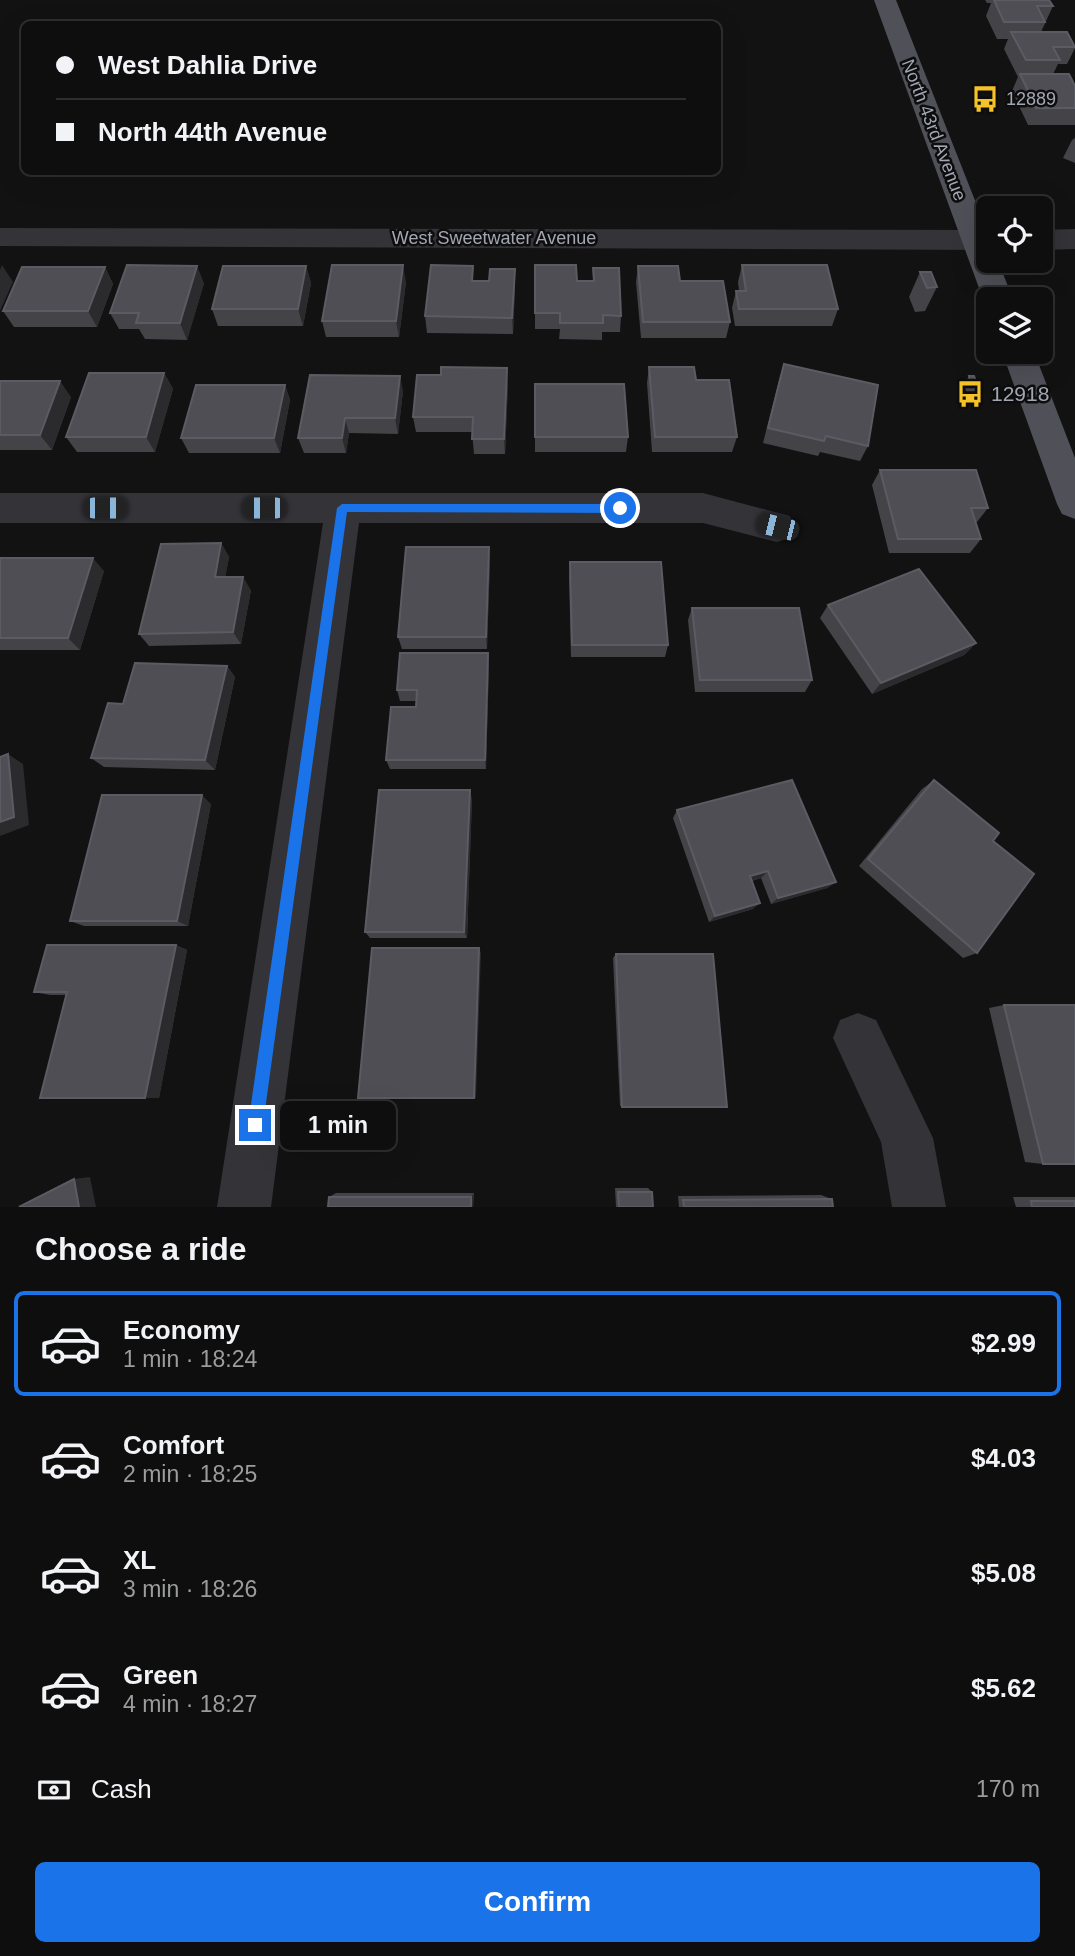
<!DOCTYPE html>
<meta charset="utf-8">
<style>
body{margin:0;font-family:Arial,sans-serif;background:#1c1c1c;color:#f1f3f6;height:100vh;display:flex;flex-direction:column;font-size:26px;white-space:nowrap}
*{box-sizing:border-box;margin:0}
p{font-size:23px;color:#9b9c9e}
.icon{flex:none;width:38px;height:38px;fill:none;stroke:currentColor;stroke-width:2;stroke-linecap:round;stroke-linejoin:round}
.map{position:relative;height:1207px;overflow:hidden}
.sheet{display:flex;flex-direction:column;background:#0e0e0e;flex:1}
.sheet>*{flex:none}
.banner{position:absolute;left:21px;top:21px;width:700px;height:154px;border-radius:10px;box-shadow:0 7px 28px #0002,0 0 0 2px #2e2e2e;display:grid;align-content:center;height:154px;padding:0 35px;background:#0e0e0e}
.controls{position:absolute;left:976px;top:196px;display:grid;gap:14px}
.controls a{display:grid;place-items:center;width:77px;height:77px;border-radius:10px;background:#0e0e0e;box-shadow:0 7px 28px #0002,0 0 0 2px #2e2e2e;font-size:35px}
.end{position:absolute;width:32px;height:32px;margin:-16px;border:9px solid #1a73e8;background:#fff;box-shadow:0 0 0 4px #fff}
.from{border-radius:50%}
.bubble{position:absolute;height:49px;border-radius:10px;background:#0e0e0e;box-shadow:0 7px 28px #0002,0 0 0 2px #2e2e2e;font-size:23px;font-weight:700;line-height:49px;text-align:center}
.car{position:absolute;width:21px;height:42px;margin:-21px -10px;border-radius:9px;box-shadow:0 0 5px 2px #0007;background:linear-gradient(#222 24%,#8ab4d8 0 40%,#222 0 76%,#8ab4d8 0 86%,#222 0)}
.banner b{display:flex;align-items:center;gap:24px;height:66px;font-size:26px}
.banner b+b{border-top:2px solid #2e2e2e}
.banner i{width:18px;height:18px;background:#f1f3f6}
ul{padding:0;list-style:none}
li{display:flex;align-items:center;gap:21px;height:105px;margin:0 14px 10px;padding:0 21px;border:4px solid transparent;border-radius:10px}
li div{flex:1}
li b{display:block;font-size:26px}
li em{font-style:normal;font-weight:700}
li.on{border-color:#1a73e8}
li>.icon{width:63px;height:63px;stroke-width:1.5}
h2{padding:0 35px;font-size:32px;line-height:84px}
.pay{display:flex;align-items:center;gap:18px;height:77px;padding:0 35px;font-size:26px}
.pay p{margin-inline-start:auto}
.action{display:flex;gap:14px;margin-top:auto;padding:14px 35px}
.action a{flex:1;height:80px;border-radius:10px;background:#1a73e8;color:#fff;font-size:28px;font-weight:700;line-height:80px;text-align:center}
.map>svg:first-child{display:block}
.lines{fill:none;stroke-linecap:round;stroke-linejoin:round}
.minor{fill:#333338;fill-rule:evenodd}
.major{fill:#4f5058;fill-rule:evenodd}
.wall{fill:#434348}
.shaded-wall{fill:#2b2b2e}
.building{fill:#4e4e54;stroke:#5b5c63;stroke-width:2}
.route{fill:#1a73e8}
.labels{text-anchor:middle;stroke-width:5;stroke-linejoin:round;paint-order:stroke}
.far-poi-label{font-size:18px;fill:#a3a7b4;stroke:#0d0d0e;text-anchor:start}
.far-street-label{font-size:18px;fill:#a3a7b4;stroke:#0d0d0e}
.poi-label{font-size:21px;fill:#a3a7b4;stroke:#0d0d0e;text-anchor:start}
</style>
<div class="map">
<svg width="1075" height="1207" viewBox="0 0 1075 1207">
<rect width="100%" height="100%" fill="#121213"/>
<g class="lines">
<path class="minor" d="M0,228L989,230V250L0,246Z
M1075,229V249L1041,250V230Z
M0,493H703L790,516L795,527L790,538L777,542L703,523H359L271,1207H217L323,523H0Z
M858,1013L876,1020L933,1138L946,1207H892L881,1142L833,1038L840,1020Z"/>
<path class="major" d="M874,0H896L989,236V261H998L1013,299H989V307L983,299Z
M1002,352H1034L1075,458V519L1062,514L1057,504Z"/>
</g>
<path class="wall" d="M985,0H1049L1053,6L1041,32L1075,46V48L1067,64H1058L1053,74L1075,86V125H1028L1012,91L1018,77L1004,49L1008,39H997L986,16L991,3H987Z
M1075,138V163L1063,158L1072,140Z
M535,265L577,281H593V268L621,316L620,332H602V340L559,339L560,329H535Z
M742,265L838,309L832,326H735L732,308L736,291H739L738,282Z
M306,266L311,283L303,326H218L212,309Z
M638,266L680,281L730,322L726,338H641L636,282Z
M105,267L113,284L97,327H14L3,311Z
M515,269V286L513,334L427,333L425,316L474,281H489Z
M920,272L937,287L925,311L915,312L909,297Z
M406,282L399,337H326L322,321Z
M204,283L187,340L145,339L139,329H119L110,313Z
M784,364L868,446L860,461L820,452L818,456L763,443L779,380Z
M649,367L696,380L737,437L732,452H652L647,383Z
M164,373L173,389L155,452H77L66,437Z
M969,376L978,388L973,396L967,395L964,384Z
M0,381L71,397L52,450H0Z
M508,384L505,454H474L472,432H416L413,417Z
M535,384L628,437L626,452H535Z
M285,385L290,400L280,453H189L181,438Z
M403,391L398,434L349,433L346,453H304L298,438Z
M880,470L988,508L977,522H976L981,539L970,553H889L872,485Z
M221,543L229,557L225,577L251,590L241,644L149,646L139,634Z
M0,558L104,571L80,650H0Z
M490,561L487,649H402L398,637Z
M570,562L668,645L665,657H571L569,576Z
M828,605L976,643L964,655L872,694L820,618Z
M692,608L812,680L805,692H695L688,620Z
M488,653L489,665L486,769H390L386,760L416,707L417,701H400L397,690Z
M227,666L235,677L215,770L104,767L91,758L123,704Z
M934,780L993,841L977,953L963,958L859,866L922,789Z
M472,799L467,938H370L365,932Z
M211,804L188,926H84L70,921Z
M677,810L836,882L827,888L771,904L761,878L752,881L753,909L709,922L673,818Z
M176,945L187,950L159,1098H40L66,995H50L34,992Z
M616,954L727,1107L620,1106L613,958Z
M1004,1005L1043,1164L1025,1162L989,1008Z
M615,1188H648L652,1192L653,1207H616Z
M336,1193H474L473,1207L329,1197Z
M821,1195L832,1199L833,1207H679L678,1196Z
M1013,1197H1075V1207H1016Z"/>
<path class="shaded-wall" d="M2,265L13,282L0,311V270Z
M403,265L406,282L399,337L396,321Z
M197,266L204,283L187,340L180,323Z
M306,266L311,283L303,326L298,309Z
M105,267L113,284L97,327L88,311Z
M515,269V286L513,334L512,318Z
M507,368L508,384L505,454L504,439Z
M164,373L173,389L155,452L146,437Z
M400,376L403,391L398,434L395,418Z
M60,381L71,397L52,450L40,435Z
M285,385L290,400L280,453L274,438Z
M345,418L349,433L346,453L342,438Z
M221,543L229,557L223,590L215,577Z
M489,547L490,561L487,649L486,637Z
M93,558L104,571L80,650L68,638Z
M243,577L251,590L241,644L233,632Z
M976,643L964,655L872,694L881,683Z
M488,653L489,665L486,769L485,760Z
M227,666L235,677L215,770L205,760Z
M8,754L23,764L29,825L0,836V822Z
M470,790L472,799L467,938L464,932Z
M202,795L211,804L188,926L177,921Z
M768,871L761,878L744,883L750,876Z
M836,882L827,888L771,904L778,898Z
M760,903L753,909L709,922L715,916Z
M176,945L187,950L159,1098H145Z
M479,948L481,953L476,1098H474Z
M90,1177L96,1207H79L74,1179Z
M474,1193L473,1207H471V1197Z"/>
<path class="building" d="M994,0H1049L1053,6H1037L1045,22H1004Z
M1011,32H1067L1075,47H1053L1060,60H1026Z
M1020,74H1069L1075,86V108H1036Z
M127,265L197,266L180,323H136L139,313H110Z
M332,265H403L396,321H322Z
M431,265L473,266L472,281H489L490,269H515L512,318L425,316Z
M535,265H576L577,281H594L593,268H619L621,316L603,315V323H560V313H535Z
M742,265H827L838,309H739L736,291H746Z
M223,266H306L298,309H212Z
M638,266H678L680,281H723L730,322H643Z
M22,267H105L88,311H3Z
M920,272H931L937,287L927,288Z
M784,364L878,385L868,446L826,436L824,441L768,428Z
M441,367L507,368L504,439H472L473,417H413L417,375H441Z
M649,367H694L696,380H729L737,437H655Z
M89,373H164L146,437H66Z
M310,375L400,376L395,418H345L342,438H298Z
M969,376H974L978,388L972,387Z
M0,381H60L40,435H0Z
M535,384H624L628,437H535Z
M196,385H285L274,438H181Z
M880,470H976L988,508H971L981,539H898Z
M221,543L215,577H243L233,632L139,634L161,544Z
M406,547H489L486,637H398Z
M0,558H93L68,638H0Z
M570,562H661L668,645H572Z
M919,569L976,643L881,683L828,605Z
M692,608H799L812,680H700Z
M400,653H488L485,760H386L391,707H416L417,690H397Z
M135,663L227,666L205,760L91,758L108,703L123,704Z
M8,754L14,817L0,822V757Z
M792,780L836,882L778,898L768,871L750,876L760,903L715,916L677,810Z
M934,780L999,833L993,841L1034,874L977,953L868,859Z
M379,790H470L464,932H365Z
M102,795H202L177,921H70Z
M47,945H176L145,1098H40L67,992H34Z
M372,948H479L474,1098H358Z
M616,954H713L727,1107H622Z
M1004,1005H1075V1164H1043Z
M74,1179L79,1207H19Z
M618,1192H652L653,1207H619Z
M329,1197H471V1207H328Z
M832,1199L833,1207H684L683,1200Z
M1031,1201H1075V1207H1032Z"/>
<path class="route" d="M342,504H620L625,508L620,513L347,512L263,1125L261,1130L255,1132L250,1130L248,1125L337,508Z"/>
<defs>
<symbol id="bus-bare" viewBox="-9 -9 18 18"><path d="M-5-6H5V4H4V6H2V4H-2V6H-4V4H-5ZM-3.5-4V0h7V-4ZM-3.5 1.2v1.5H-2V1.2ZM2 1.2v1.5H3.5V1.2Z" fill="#f5c328" stroke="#0d0d0e" stroke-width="2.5" paint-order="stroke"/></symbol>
</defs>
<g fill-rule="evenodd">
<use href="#bus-bare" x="966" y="80" width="38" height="38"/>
<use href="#bus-bare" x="951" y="375" width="38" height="38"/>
</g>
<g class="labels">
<g class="far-poi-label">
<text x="1006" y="105">12889</text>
</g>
<g class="far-street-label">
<text transform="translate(934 130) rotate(69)" y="6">North 43rd Avenue</text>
<text x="494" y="244">West Sweetwater Avenue</text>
</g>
<g class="poi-label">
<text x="991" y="401">12918</text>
</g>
</g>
</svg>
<div class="controls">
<a><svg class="icon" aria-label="locate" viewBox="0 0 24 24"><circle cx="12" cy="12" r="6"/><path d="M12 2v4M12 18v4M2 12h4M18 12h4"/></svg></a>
<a><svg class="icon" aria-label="layers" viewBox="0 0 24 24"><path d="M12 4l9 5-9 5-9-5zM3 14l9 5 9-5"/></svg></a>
</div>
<i class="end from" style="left:620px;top:508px"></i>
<i class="end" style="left:255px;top:1125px"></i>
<div class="bubble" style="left:280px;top:1101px;width:116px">1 min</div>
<i class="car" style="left:105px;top:508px;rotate:90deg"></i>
<i class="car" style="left:264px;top:508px;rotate:270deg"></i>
<i class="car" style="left:778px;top:527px;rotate:284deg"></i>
<div class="banner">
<b><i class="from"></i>West Dahlia Drive</b>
<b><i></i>North 44th Avenue</b>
</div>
</div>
<section class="sheet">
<h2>Choose a ride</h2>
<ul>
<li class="on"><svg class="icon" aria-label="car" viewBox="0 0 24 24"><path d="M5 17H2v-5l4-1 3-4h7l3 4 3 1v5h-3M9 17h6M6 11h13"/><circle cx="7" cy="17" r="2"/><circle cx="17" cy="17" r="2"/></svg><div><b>Economy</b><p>1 min · 18:24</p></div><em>$2.99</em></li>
<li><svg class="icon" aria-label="car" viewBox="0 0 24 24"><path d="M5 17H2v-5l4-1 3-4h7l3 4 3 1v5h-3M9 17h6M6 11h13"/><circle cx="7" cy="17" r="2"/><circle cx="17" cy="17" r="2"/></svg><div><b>Comfort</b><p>2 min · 18:25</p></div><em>$4.03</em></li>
<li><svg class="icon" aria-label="car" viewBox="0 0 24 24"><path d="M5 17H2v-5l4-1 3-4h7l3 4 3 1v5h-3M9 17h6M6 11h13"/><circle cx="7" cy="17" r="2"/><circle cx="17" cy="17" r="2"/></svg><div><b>XL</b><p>3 min · 18:26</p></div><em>$5.08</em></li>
<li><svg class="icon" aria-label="car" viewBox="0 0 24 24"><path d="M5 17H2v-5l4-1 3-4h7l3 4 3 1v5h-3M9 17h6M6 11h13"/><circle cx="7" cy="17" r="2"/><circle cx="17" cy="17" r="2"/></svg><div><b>Green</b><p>4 min · 18:27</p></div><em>$5.62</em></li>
</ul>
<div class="pay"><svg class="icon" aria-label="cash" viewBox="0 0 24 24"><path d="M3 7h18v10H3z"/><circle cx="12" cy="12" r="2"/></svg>Cash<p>170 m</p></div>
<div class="action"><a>Confirm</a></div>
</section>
